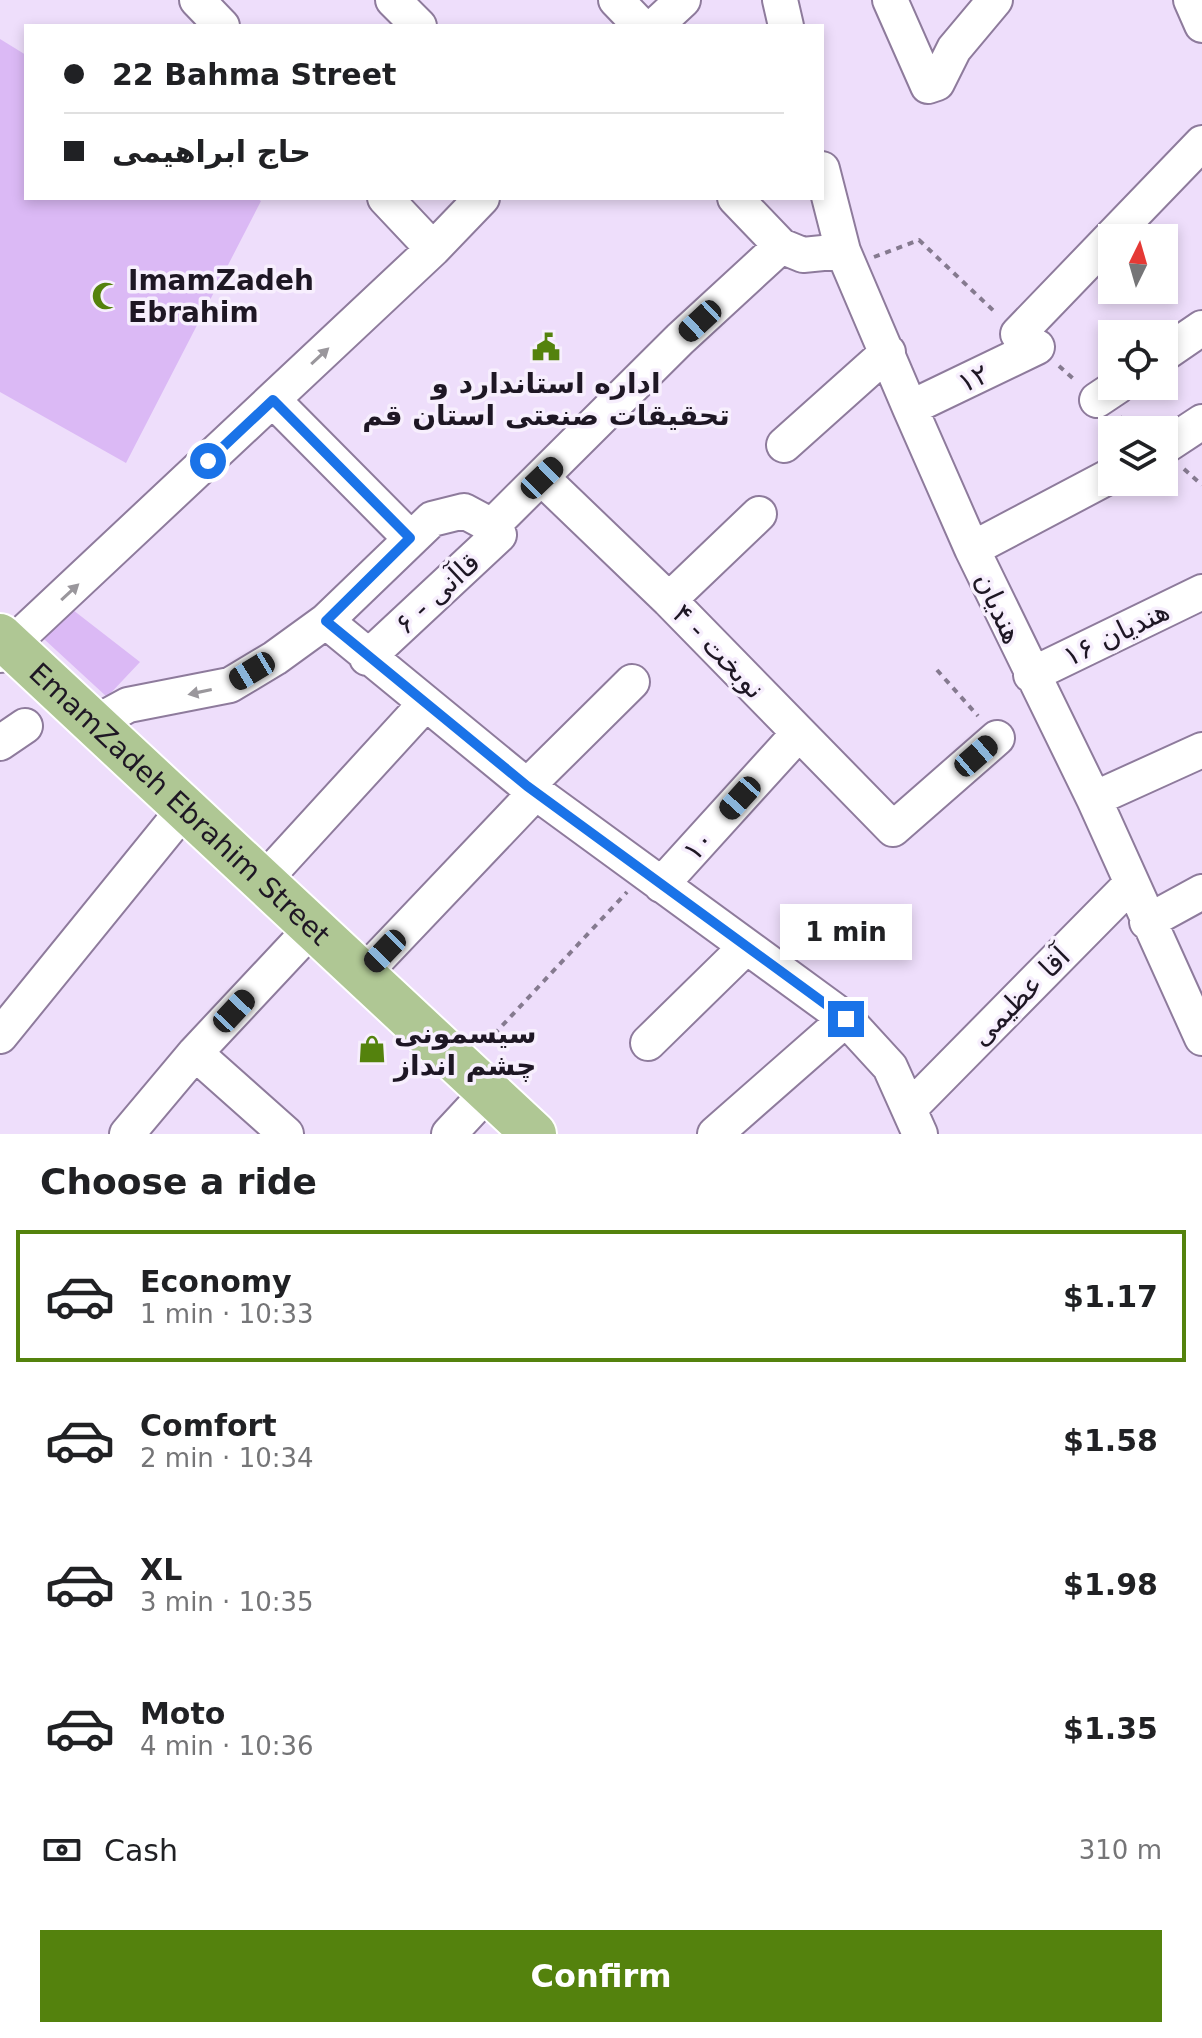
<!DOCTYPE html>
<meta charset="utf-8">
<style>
body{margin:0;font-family:"DejaVu Sans","Noto Naskh Arabic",sans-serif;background:#f6f6f6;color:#202124;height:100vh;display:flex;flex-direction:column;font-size:30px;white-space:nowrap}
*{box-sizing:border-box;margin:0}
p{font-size:26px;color:#757577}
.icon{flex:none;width:44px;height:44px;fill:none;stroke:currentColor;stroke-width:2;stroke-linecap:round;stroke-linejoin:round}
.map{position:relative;height:1134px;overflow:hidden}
.sheet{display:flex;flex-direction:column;background:#fff;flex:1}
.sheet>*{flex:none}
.guide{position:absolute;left:24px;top:24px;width:800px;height:176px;border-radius:0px;box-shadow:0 4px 12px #0003;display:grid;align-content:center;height:176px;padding:0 40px;background:#fff}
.needle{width:52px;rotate:5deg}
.fabs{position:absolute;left:1098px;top:224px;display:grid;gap:16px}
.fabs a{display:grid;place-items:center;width:80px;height:80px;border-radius:0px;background:#fff;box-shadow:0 4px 12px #0003;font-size:40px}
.end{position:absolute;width:36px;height:36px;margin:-18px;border:10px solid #1a73e8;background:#fff;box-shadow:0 0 0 4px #fff}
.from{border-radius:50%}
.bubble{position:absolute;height:56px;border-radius:0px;background:#fff;box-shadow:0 4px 12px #0003;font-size:26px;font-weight:700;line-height:56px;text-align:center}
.car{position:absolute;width:24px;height:48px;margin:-24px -12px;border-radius:10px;box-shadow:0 0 6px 2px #0007;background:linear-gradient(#222 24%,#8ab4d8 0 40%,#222 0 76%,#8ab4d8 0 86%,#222 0)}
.guide b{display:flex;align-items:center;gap:28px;height:76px;font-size:30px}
.guide b+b{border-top:2px solid #e0e0e0}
.guide i{width:20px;height:20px;background:#202124}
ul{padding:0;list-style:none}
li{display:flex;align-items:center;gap:24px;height:132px;margin:0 16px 12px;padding:0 24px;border:4px solid transparent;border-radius:0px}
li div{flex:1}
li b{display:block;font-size:30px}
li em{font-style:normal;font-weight:700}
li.current{border-color:#54820d}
li>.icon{width:72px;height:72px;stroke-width:1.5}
h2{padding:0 40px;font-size:36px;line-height:96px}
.pay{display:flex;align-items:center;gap:20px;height:88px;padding:0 40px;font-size:30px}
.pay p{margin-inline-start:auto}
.button{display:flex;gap:16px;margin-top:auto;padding:16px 40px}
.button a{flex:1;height:92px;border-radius:0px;background:#54820d;color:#fff;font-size:32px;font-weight:700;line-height:92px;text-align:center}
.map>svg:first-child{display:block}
.building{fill:#dbb9f5}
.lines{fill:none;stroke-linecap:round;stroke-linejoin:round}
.minor-casing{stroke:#8e7b9c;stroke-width:38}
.major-casing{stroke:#fff;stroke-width:48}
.path{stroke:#857a8f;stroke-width:4;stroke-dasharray:6 6;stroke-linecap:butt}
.minor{stroke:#fff;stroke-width:34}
.major{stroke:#afc794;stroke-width:44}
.oneway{fill:#9a979c}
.route{stroke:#1a73e8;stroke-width:10}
.labels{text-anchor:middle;stroke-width:7;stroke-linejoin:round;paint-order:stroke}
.poi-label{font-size:28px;font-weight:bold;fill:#1e1724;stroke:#f7effd;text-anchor:start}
.street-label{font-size:28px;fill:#1e1724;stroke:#f7effd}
</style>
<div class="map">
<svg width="1202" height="1134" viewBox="0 0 1202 1134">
<rect width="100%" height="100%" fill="#eedefb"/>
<path class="building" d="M0,39L26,55V198H256L261,201L126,463L0,392Z
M73,610L140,662L107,697L44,639Z"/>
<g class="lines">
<defs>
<path id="minor" d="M197,0L222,26
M393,0L419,26
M616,0L641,26
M780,0L786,26
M890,0L928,86L937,83L954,49L995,0
M1191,0L1202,25
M655,26L683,0
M822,169L843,251L910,408L972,549L1094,799L1202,1038
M385,198L433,249
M735,198L781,246
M1018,334L1202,143
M1164,354L1202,328
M273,400L410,538
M1097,400L1118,386
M910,408L1037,347
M784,445L888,352
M1164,447L1202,422
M542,478L669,600L893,829L997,738
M492,526L680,339L781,246L803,255L843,251
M972,549L1112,475
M669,600L759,514
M326,621L527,786L846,1019L890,1067L920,1134
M0,655L433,249L482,198
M1031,675L1202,592
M95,723L128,705L230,685L275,658L326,621L432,519L464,511L492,526L499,535L367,658
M0,743L25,726
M527,786L632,682
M1094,799L1202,750
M264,880L425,704
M661,885L799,733
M1147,922L1202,892
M363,974L537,791
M0,1036L186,807
M648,1043L745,948
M195,1053L286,1134
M911,1107L1130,885
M127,1134L195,1053L313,927
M449,1134L488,1092
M715,1134L846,1019"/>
<g id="major">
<path id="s1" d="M0,636L534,1134"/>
</g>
</defs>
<use href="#minor" class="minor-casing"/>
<use href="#major" class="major-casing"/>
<path class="path" d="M874,257L919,240L997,314
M1059,366L1076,381
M1120,417L1136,430
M1184,469L1202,485
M937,670L978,716
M486,1043L627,892"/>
<use href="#minor" class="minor"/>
<use href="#major" class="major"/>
</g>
<defs><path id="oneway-solid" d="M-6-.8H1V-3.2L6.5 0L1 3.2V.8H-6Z" transform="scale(2)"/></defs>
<g class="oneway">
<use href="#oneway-solid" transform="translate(320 356) rotate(-43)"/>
<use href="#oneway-solid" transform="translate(70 592) rotate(-43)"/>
<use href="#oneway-solid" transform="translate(200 692) rotate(168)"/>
</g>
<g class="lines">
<path class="route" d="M208,461L273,400L410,538L326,621L527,786L846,1019"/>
</g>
<defs>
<symbol id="mosque-bare" viewBox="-9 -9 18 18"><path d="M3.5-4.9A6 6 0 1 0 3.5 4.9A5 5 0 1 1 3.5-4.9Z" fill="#54820d" stroke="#f7effd" stroke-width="2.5" paint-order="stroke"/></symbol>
<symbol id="civic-bare" viewBox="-9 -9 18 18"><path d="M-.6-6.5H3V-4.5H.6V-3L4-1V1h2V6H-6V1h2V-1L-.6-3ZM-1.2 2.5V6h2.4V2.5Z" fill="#54820d" stroke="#f7effd" stroke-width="2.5" paint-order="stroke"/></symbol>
<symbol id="shop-bare" viewBox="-9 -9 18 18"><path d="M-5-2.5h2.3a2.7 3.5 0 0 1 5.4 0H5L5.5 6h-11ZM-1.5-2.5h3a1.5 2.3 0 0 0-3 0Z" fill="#54820d" stroke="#f7effd" stroke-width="2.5" paint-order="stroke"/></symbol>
</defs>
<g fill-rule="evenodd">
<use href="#mosque-bare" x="86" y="276" width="40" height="40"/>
<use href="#civic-bare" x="526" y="327" width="40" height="40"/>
<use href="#shop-bare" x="352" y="1029" width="40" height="40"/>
</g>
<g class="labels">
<g class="poi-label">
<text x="128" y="290">ImamZadeh<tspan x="128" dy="32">Ebrahim</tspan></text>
<text x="546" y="393" text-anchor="middle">اداره استاندارد و<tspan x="546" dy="32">تحقیقات صنعتی استان قم</tspan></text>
<text x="394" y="1043">سیسمونی<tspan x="394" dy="32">چشم انداز</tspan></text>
</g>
<g class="street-label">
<text transform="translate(973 378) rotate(-26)" y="10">۱۲</text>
<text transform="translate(437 593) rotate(-43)" y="10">۶ - قاآنی</text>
<text transform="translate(999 608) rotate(65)" y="10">هندیان</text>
<text transform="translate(1116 633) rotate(-26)" y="10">هندیان ۱۶</text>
<text transform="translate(719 651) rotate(46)" y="10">۴ - نوبخت</text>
<text dy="10" stroke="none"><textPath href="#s1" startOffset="246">EmamZadeh Ebrahim Street</textPath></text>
<text transform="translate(698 845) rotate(-48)" y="10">۱۰</text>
<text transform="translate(1020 996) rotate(-45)" y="10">آقا عظیمی</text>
</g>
</g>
</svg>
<div class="fabs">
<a><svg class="needle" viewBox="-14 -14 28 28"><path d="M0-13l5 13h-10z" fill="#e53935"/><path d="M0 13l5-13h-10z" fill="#757577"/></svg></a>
<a><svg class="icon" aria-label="locate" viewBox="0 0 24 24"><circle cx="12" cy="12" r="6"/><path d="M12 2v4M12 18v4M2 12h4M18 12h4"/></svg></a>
<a><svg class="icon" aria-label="layers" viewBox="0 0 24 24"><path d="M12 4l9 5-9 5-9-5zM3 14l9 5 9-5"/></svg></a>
</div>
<i class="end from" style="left:208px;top:461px"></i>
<i class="end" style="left:846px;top:1019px"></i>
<div class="bubble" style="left:780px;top:904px;width:132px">1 min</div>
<i class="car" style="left:700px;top:321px;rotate:227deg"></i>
<i class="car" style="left:542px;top:478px;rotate:46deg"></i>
<i class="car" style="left:252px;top:671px;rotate:239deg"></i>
<i class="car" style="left:976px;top:756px;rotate:49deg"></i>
<i class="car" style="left:740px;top:798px;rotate:222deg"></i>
<i class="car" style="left:385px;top:951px;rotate:224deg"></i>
<i class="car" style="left:234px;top:1011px;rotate:43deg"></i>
<div class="guide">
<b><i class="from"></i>22 Bahma Street</b>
<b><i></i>حاج ابراهیمی</b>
</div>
</div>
<section class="sheet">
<h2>Choose a ride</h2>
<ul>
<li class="current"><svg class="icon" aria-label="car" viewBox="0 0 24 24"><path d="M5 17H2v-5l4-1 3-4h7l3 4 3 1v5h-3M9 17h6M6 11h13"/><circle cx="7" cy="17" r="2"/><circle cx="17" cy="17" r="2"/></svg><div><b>Economy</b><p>1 min · 10:33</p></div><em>$1.17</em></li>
<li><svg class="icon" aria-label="car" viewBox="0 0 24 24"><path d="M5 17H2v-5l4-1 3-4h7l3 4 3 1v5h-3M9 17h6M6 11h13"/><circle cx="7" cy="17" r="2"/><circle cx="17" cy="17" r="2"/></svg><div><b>Comfort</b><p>2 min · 10:34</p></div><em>$1.58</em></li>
<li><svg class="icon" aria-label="car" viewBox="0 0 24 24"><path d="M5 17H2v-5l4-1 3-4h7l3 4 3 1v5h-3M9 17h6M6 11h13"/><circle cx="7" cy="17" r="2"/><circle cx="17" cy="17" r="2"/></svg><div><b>XL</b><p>3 min · 10:35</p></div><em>$1.98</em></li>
<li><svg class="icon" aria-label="car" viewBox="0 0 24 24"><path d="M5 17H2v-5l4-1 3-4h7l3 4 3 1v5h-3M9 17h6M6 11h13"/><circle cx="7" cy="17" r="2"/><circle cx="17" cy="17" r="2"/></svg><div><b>Moto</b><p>4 min · 10:36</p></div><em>$1.35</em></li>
</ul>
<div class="pay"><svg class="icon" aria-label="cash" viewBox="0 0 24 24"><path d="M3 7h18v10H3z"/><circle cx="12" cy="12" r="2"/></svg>Cash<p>310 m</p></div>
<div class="button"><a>Confirm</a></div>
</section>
